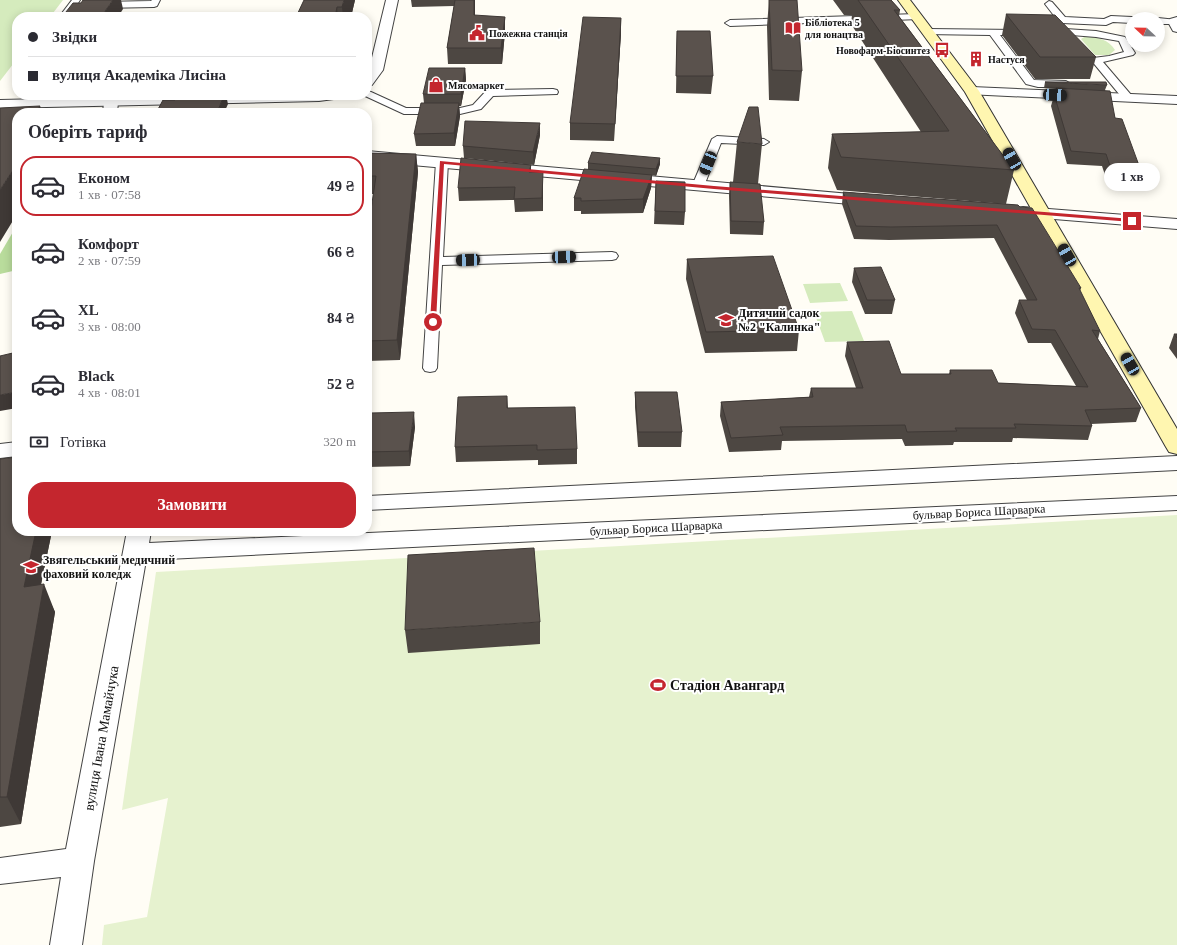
<!DOCTYPE html>
<html lang="uk">
<meta charset="utf-8">
<style>
body{margin:0;font-family:"Times New Roman",serif;background:#f7f7f7;color:#2b2b33;height:100vh;display:flex;flex-direction:column;font-size:15px;white-space:nowrap}
*{box-sizing:border-box;margin:0}
p{font-size:13px;color:#7c7c81}
.icon{flex:none;width:22px;height:22px;fill:none;stroke:currentColor;stroke-width:2;stroke-linecap:round;stroke-linejoin:round}
.map{position:relative;flex:1;overflow:hidden}
.sheet{position:absolute;left:12px;top:108px;width:360px;height:428px;display:flex;flex-direction:column;background:#fff;border-radius:16px;box-shadow:0 2px 10px #0003}
.sheet>*{flex:none}
.hud{position:absolute;left:12px;top:12px;width:360px;height:88px;border-radius:16px;box-shadow:0 2px 10px #0003;display:grid;align-content:center;height:88px;padding:0 16px;background:#fff}
.needle{width:26px;rotate:292deg}
.buttons{position:absolute;left:1125px;top:12px;display:grid;gap:8px}
.buttons a{display:grid;place-items:center;width:40px;height:40px;border-radius:50%;background:#fff;box-shadow:0 2px 10px #0003;font-size:20px}
.end{position:absolute;width:18px;height:18px;margin:-9px;border:5px solid #c4262e;background:#fff;box-shadow:0 0 0 2px #fff}
.from{border-radius:50%}
.bubble{position:absolute;height:28px;border-radius:14px;background:#fff;box-shadow:0 2px 10px #0003;font-size:13px;font-weight:700;line-height:28px;text-align:center}
.car{position:absolute;width:12px;height:24px;margin:-12px -6px;border-radius:5px;box-shadow:0 0 3px 1px #0007;background:linear-gradient(#222 24%,#8ab4d8 0 40%,#222 0 76%,#8ab4d8 0 86%,#222 0)}
.hud b{display:flex;align-items:center;gap:14px;height:38px;font-size:15px}
.hud b+b{border-top:1px solid #e1e1e2}
.hud i{width:10px;height:10px;background:#2b2b33}
ul{padding:0;list-style:none}
li{display:flex;align-items:center;gap:12px;height:60px;margin:0 8px 6px;padding:0 8px;border:2px solid transparent;border-radius:16px}
li div{flex:1}
li b{display:block;font-size:15px}
li em{font-style:normal;font-weight:700}
li.current{border-color:#c4262e}
li>.icon{width:36px;height:36px;stroke-width:1.5}
h2{padding:0 16px;font-size:18px;line-height:48px}
.pay{display:flex;align-items:center;gap:10px;height:44px;padding:0 16px;font-size:15px}
.pay p{margin-inline-start:auto}
.cta{display:flex;gap:8px;margin-top:auto;padding:8px 16px}
.cta a{flex:1;height:46px;border-radius:16px;background:#c4262e;color:#fff;font-size:16px;font-weight:700;line-height:46px;text-align:center}
.map>svg:first-child{display:block}
.green{fill:#d5ebbd}
.forest{fill:#b9dc9c}
.pitch{fill:#e6f2cf}
.lines{fill:none;stroke-linecap:round;stroke-linejoin:round}
.service-casing{stroke:#444;stroke-width:2}
.minor-casing{stroke:#444;stroke-width:2}
.tertiary-casing{stroke:#444;stroke-width:2}
.secondary-casing{stroke:#333;stroke-width:2}
.service{fill:#fff;fill-rule:evenodd}
.minor{fill:#fff;fill-rule:evenodd}
.tertiary{fill:#fff;fill-rule:evenodd}
.secondary{fill:#fff6b0;fill-rule:evenodd}
.wall{fill:#4d4742}
.shaded-wall{fill:#3f3936}
.building{fill:#5a524d;stroke:#3f3936}
.route{fill:#c4262e}
.labels{text-anchor:middle;stroke-width:4;stroke-linejoin:round;paint-order:stroke}
.far-poi-label{font-size:10px;font-weight:bold;fill:#111;stroke:#fff;text-anchor:start}
.poi-label{font-size:12px;font-weight:bold;fill:#111;stroke:#fff;text-anchor:start}
.street-label{font-size:12px;fill:#111;stroke:#fff}
.near-poi-label{font-size:14px;font-weight:bold;fill:#111;stroke:#fff;text-anchor:start}
.near-street-label{font-size:14px;fill:#111;stroke:#fff}
</style>
<div class="map">
<svg width="1177" height="945" viewBox="0 0 1177 945">
<rect width="100%" height="100%" fill="#fffdf5"/>
<path class="green" d="M0,0H63L50,17H17V59L0,81Z
M1086,36C1099,38 1108,39 1115,50L1109,55H1095L1081,39Z
M840,283L848,301L810,303L803,284Z
M852,311L864,341L825,342L814,312Z"/>
<path class="forest" d="M17,225V270L0,274V254Z"/>
<path class="pitch" d="M1177,515V945H102L104,925L147,917L168,798L122,810L156,572Z"/>
<g class="lines">
<defs>
<path id="service" d="M72,0H80L69,17H59Z
M152,0H160L157,6L154,7L101,8L97,5L101,2L151,1Z
M1049,1L1052,2L1065,17L1104,19L1111,16L1132,17L1136,19H1132V23L1113,22L1106,25L1062,23L1059,22L1045,4Z
M917,14L922,17L920,19L730,26L725,23L730,20Z
M1158,18L1177,20V24H1158V19H1155Z
M1050,28L1096,31L1125,37L1135,53L1133,55L1103,62L1132,96L1133,98L1132,100H1124L1091,60L1093,58L1109,56L1124,52L1119,41L1096,37L1047,33L1045,31Z
M928,29L1028,30L1030,32L1028,34L1025,35H1000L1034,80L1066,81L1071,84L1066,87H1038L1026,84L990,35L925,34L923,32L925,30Z
M553,89L557,90L558,92L557,94L493,96L481,109L460,114H404L363,95H367V91L371,92L406,108H460L473,105L486,91L490,90Z
M717,136L764,139L769,142L764,145L721,143L704,186L702,188H694L692,186L712,139Z
M442,159L448,162L443,257L612,252L616,253L618,256L616,259L612,260L442,265L437,368L435,371L430,372L425,371L423,368L436,162Z"/>
<path id="minor" d="M1177,17V32L1173,31L1168,22L1170,19Z
M972,87L1177,96V104L967,94L965,91L967,88Z
M111,98L116,99L118,102L117,113H103L104,102L106,99Z
M367,151L873,196L879,198L881,201L879,204L873,206L367,161Z
M1023,207L1177,219V229L1017,216L1015,212L1017,208Z
M17,442V456L0,458V444Z
M1177,456V470L367,510V496Z
M1177,496V510L146,560L94,861L82,945H50L61,877L0,884V858L66,849L127,531H151L149,543Z"/>
<path id="tertiary" d="M386,0H398L383,70L372,85L367,86V73L369,70Z
M217,95H343L341,98L319,101L0,108V100Z"/>
<path id="secondary" d="M898,0H910L979,91L1177,429V454L1169,452L1166,447L965,92Z"/>
</defs>
<use href="#service" class="service-casing"/>
<use href="#minor" class="minor-casing"/>
<use href="#tertiary" class="tertiary-casing"/>
<use href="#secondary" class="secondary-casing"/>
<use href="#service" class="service"/>
<use href="#minor" class="minor"/>
<use href="#tertiary" class="tertiary"/>
<use href="#secondary" class="secondary"/>
</g>
<path class="wall" d="M355,0L351,17H296Z
M411,0H475V16L505,17V32L502,64H448L447,48L454,6L412,7Z
M769,0L802,71L799,101L769,100L767,26Z
M833,0H891L900,10L899,16L1014,170L1006,204L837,190L828,168L832,134L921,132L851,24L852,15H844Z
M1006,14L1096,57L1090,79H1035L1002,35Z
M621,18V33L614,141L570,140V123Z
M677,31L713,76L711,94L676,93Z
M465,68L466,80L461,106H459L460,116L455,146H416L414,134L424,103L423,94Z
M1045,82L1107,85L1105,90L1115,118L1141,171L1137,184L1107,181L1102,166L1067,164L1051,106L1056,89L1044,88Z
M540,135L534,165L464,158L463,146Z
M737,142L762,144L758,184L764,222L763,235L730,234L729,195L730,182H733Z
M367,153L416,154L418,172L400,360L367,361V237L374,194H367Z
M588,163L660,164L656,176L652,175L651,188L643,213L581,214V211H574V198L588,170Z
M531,165V172L543,185V211L515,212L514,200L459,201L458,188Z
M656,181L685,212L684,225L654,224Z
M843,192L1018,205L1081,288L1080,291L1100,331L1098,339L1141,408L1136,422L1091,424L1092,426L1088,440L1013,438L1012,442H954L953,445L905,446L902,439L782,441L781,450L729,452L720,416L721,402L809,397L811,388H856L845,356L847,342L901,374H949L950,370L998,383L1076,386L1051,343H1028L1015,313L1019,300H1027L994,238L889,240L854,239L842,204Z
M687,259L799,330L797,351L705,353L686,279Z
M854,268L895,300L892,314H865L852,282Z
M1174,334H1177V359L1169,348Z
M635,392L682,432L681,447H638L635,407Z
M507,396L508,408L577,449V464L538,465V460L456,462L455,447Z
M415,427L410,466L367,467V452Z
M0,459L17,531H52L41,584L55,612L21,824L0,827Z
M540,622V644L408,653L405,630Z"/>
<path class="shaded-wall" d="M113,0H121L123,9L118,17H101Z
M344,0H355L351,17H343L342,7Z
M474,0H475V30L474,15Z
M337,7L338,17H335Z
M505,17V32L502,64L501,48Z
M621,18V33L614,141L615,124Z
M465,68L466,80L461,106V94Z
M224,95H226L228,104L224,113H217Z
M459,103L460,116L455,146L454,133Z
M40,106L42,113H36Z
M540,123V135L534,165L533,152Z
M416,154L418,172L400,360L397,340Z
M660,158V164L656,176V169Z
M17,164V214L0,242V190Z
M531,165V177L529,172Z
M543,172V211L542,198Z
M652,175L651,188L643,213V199Z
M17,392V408L0,411V395Z
M414,412L415,427L410,466L409,451Z
M36,531H52L35,614L24,587Z
M44,584L55,612L21,824L7,797Z"/>
<path class="building" d="M83,0H113L101,17H62L73,3H81Z
M304,0H344L342,7H337L335,17H296Z
M455,0H474V15L505,17L501,48H447Z
M769,0H797L802,71L772,70Z
M858,0H891L900,10H894L1014,170L841,157L832,134L949,131Z
M1006,14L1055,15L1096,57H1040Z
M583,17L621,18L615,124L570,123Z
M677,31H710L713,76H676Z
M429,68H465L461,94H423Z
M1045,82H1106L1107,85Z
M1056,88L1110,91L1115,118L1122,119L1141,171L1111,169L1106,154L1071,151L1054,94H1061Z
M177,95H224L217,113H156L163,100H175Z
M421,103H459L454,133L414,134Z
M40,106L36,113H17V164L0,190V108Z
M749,107H758L762,144L737,142Z
M465,121L540,123L533,152L463,146Z
M592,152L660,158L656,169L588,163Z
M367,153L416,154L397,340L367,341V237L376,176H367Z
M461,158L531,165L529,172H543L542,198L514,199L515,187L458,188Z
M584,169L652,175L643,199L581,201V198H574Z
M656,181L685,182V212L655,211Z
M730,182L760,184L764,222L731,221Z
M843,192L1018,205L1020,207L1032,208L1081,288H1079L1100,331L1092,330L1141,408L1085,410L1092,426L1014,424L1016,428H955L957,431L907,432L905,425L780,427L783,435L731,438L721,402L813,397L811,388H863L847,342L889,341L901,374H951L950,370H992L998,383L1088,387L1055,330L1032,329L1019,300H1037L997,225L891,227L856,226Z
M773,256L799,330L706,332L687,259Z
M881,267L895,300H867L854,268Z
M1174,334H1177V338Z
M17,352V392L0,395V356Z
M635,392H677L682,432H638Z
M507,396V408L575,407L577,449L537,450V445L455,447L458,397Z
M414,412L409,451L367,452V430L370,413Z
M17,457V531H36L24,587L44,584L7,797H0V459Z
M534,548L540,622L405,630L408,555Z"/>
<path class="route" d="M440,161L714,186L1132,219L1135,221L1132,222L714,189L444,164L436,322L433,324L430,322Z"/>
<defs>
<symbol id="library-bare" viewBox="-9 -9 18 18"><path d="M-6-4Q-3-5.5-.7-3.5V5Q-3 3-6 4ZM6-4Q3-5.5 .7-3.5V5Q3 3 6 4Z" fill="#c4262e" stroke="#fff" stroke-width="2.5" paint-order="stroke"/></symbol>
<symbol id="civic-bare" viewBox="-9 -9 18 18"><path d="M-.6-6.5H3V-4.5H.6V-3L4-1V1h2V6H-6V1h2V-1L-.6-3ZM-1.2 2.5V6h2.4V2.5Z" fill="#c4262e" stroke="#fff" stroke-width="2.5" paint-order="stroke"/></symbol>
<symbol id="bus-bare" viewBox="-9 -9 18 18"><path d="M-5-6H5V4H4V6H2V4H-2V6H-4V4H-5ZM-3.5-4V0h7V-4ZM-3.5 1.2v1.5H-2V1.2ZM2 1.2v1.5H3.5V1.2Z" fill="#c4262e" stroke="#fff" stroke-width="2.5" paint-order="stroke"/></symbol>
<symbol id="building-bare" viewBox="-9 -9 18 18"><path d="M-4-6H4V6H1V3H-1V6H-4ZM-2.5-4.3h1.7v1.8h-1.7ZM.8-4.3h1.7v1.8H.8ZM-2.5-1h1.7V.8h-1.7ZM.8-1h1.7V.8H.8Z" fill="#c4262e" stroke="#fff" stroke-width="2.5" paint-order="stroke"/></symbol>
<symbol id="shop-bare" viewBox="-9 -9 18 18"><path d="M-5-2.5h2.3a2.7 3.5 0 0 1 5.4 0H5L5.5 6h-11ZM-1.5-2.5h3a1.5 2.3 0 0 0-3 0Z" fill="#c4262e" stroke="#fff" stroke-width="2.5" paint-order="stroke"/></symbol>
<symbol id="school-bare" viewBox="-9 -9 18 18"><path d="M0-5L7-2L0 1L-7-2ZM-4 1L0 2.5L4 1V4Q0 6-4 4Z" fill="#c4262e" stroke="#fff" stroke-width="2.5" paint-order="stroke"/></symbol>
<symbol id="university-bare" viewBox="-9 -9 18 18"><path d="M0-5L7-2L0 1L-7-2ZM-4 1L0 2.5L4 1V4Q0 6-4 4Z" fill="#c4262e" stroke="#fff" stroke-width="2.5" paint-order="stroke"/></symbol>
<symbol id="stadium-bare" viewBox="-9 -9 18 18"><path d="M0-5a6.5 5 0 1 0 0 10a6.5 5 0 1 0 0-10ZM-3.5-1.8h7v3.6h-7Z" fill="#c4262e" stroke="#fff" stroke-width="2.5" paint-order="stroke"/></symbol>
</defs>
<g fill-rule="evenodd">
<use href="#library-bare" x="782" y="17" width="22" height="22"/>
<use href="#civic-bare" x="466" y="22" width="22" height="22"/>
<use href="#bus-bare" x="931" y="39" width="22" height="22"/>
<use href="#building-bare" x="965" y="48" width="22" height="22"/>
<use href="#shop-bare" x="425" y="74" width="22" height="22"/>
<use href="#school-bare" x="715" y="309" width="22" height="22"/>
<use href="#university-bare" x="20" y="556" width="22" height="22"/>
<use href="#stadium-bare" x="647" y="674" width="22" height="22"/>
</g>
<g class="labels">
<g class="far-poi-label">
<text x="805" y="26">Бібліотека 5<tspan x="805" dy="12">для юнацтва</tspan></text>
<text x="489" y="37">Пожежна станція</text>
<text x="930" y="54" text-anchor="end">Новофарм-Біосинтез</text>
<text x="988" y="63">Настуся</text>
<text x="448" y="89">Мясомаркет</text>
</g>
<g class="poi-label">
<text x="738" y="317">Дитячий садок<tspan x="738" dy="14">№2 "Калинка"</tspan></text>
<text x="43" y="564">Звягельський медичний<tspan x="43" dy="14">фаховий коледж</tspan></text>
</g>
<g class="street-label">
<text transform="translate(979 512) rotate(-3)" y="4">бульвар Бориса Шарварка</text>
<text transform="translate(656 528) rotate(-3)" y="4">бульвар Бориса Шарварка</text>
</g>
<g class="near-poi-label">
<text x="670" y="690">Стадіон Авангард</text>
</g>
<g class="near-street-label">
<text transform="translate(101 738) rotate(-80)" y="5">вулиця Івана Мамайчука</text>
</g>
</g>
</svg>
<div class="buttons">
<a><svg class="needle" viewBox="-14 -14 28 28"><path d="M0-13l5 13h-10z" fill="#e53935"/><path d="M0 13l5-13h-10z" fill="#7c7c81"/></svg></a>
</div>
<i class="end from" style="left:433px;top:322px"></i>
<i class="end" style="left:1132px;top:221px"></i>
<div class="bubble" style="left:1104px;top:163px;width:56px">1 хв</div>
<i class="car" style="left:1055px;top:95px;rotate:93deg"></i>
<i class="car" style="left:1012px;top:159px;rotate:330deg"></i>
<i class="car" style="left:708px;top:163px;rotate:202deg"></i>
<i class="car" style="left:1067px;top:255px;rotate:330deg"></i>
<i class="car" style="left:564px;top:257px;rotate:88deg"></i>
<i class="car" style="left:468px;top:260px;rotate:268deg"></i>
<i class="car" style="left:1130px;top:364px;rotate:330deg"></i>
<div class="hud">
<b><i class="from"></i>Звідки</b>
<b><i></i>вулиця Академіка Лисіна</b>
</div>
<section class="sheet">
<h2>Оберіть тариф</h2>
<ul>
<li class="current"><svg class="icon" aria-label="car" viewBox="0 0 24 24"><path d="M5 17H2v-5l4-1 3-4h7l3 4 3 1v5h-3M9 17h6M6 11h13"/><circle cx="7" cy="17" r="2"/><circle cx="17" cy="17" r="2"/></svg><div><b>Економ</b><p>1 хв · 07:58</p></div><em>49 ₴</em></li>
<li><svg class="icon" aria-label="car" viewBox="0 0 24 24"><path d="M5 17H2v-5l4-1 3-4h7l3 4 3 1v5h-3M9 17h6M6 11h13"/><circle cx="7" cy="17" r="2"/><circle cx="17" cy="17" r="2"/></svg><div><b>Комфорт</b><p>2 хв · 07:59</p></div><em>66 ₴</em></li>
<li><svg class="icon" aria-label="car" viewBox="0 0 24 24"><path d="M5 17H2v-5l4-1 3-4h7l3 4 3 1v5h-3M9 17h6M6 11h13"/><circle cx="7" cy="17" r="2"/><circle cx="17" cy="17" r="2"/></svg><div><b>XL</b><p>3 хв · 08:00</p></div><em>84 ₴</em></li>
<li><svg class="icon" aria-label="car" viewBox="0 0 24 24"><path d="M5 17H2v-5l4-1 3-4h7l3 4 3 1v5h-3M9 17h6M6 11h13"/><circle cx="7" cy="17" r="2"/><circle cx="17" cy="17" r="2"/></svg><div><b>Black</b><p>4 хв · 08:01</p></div><em>52 ₴</em></li>
</ul>
<div class="pay"><svg class="icon" aria-label="cash" viewBox="0 0 24 24"><path d="M3 7h18v10H3z"/><circle cx="12" cy="12" r="2"/></svg>Готівка<p>320 m</p></div>
<div class="cta"><a>Замовити</a></div>
</section>
</div>
